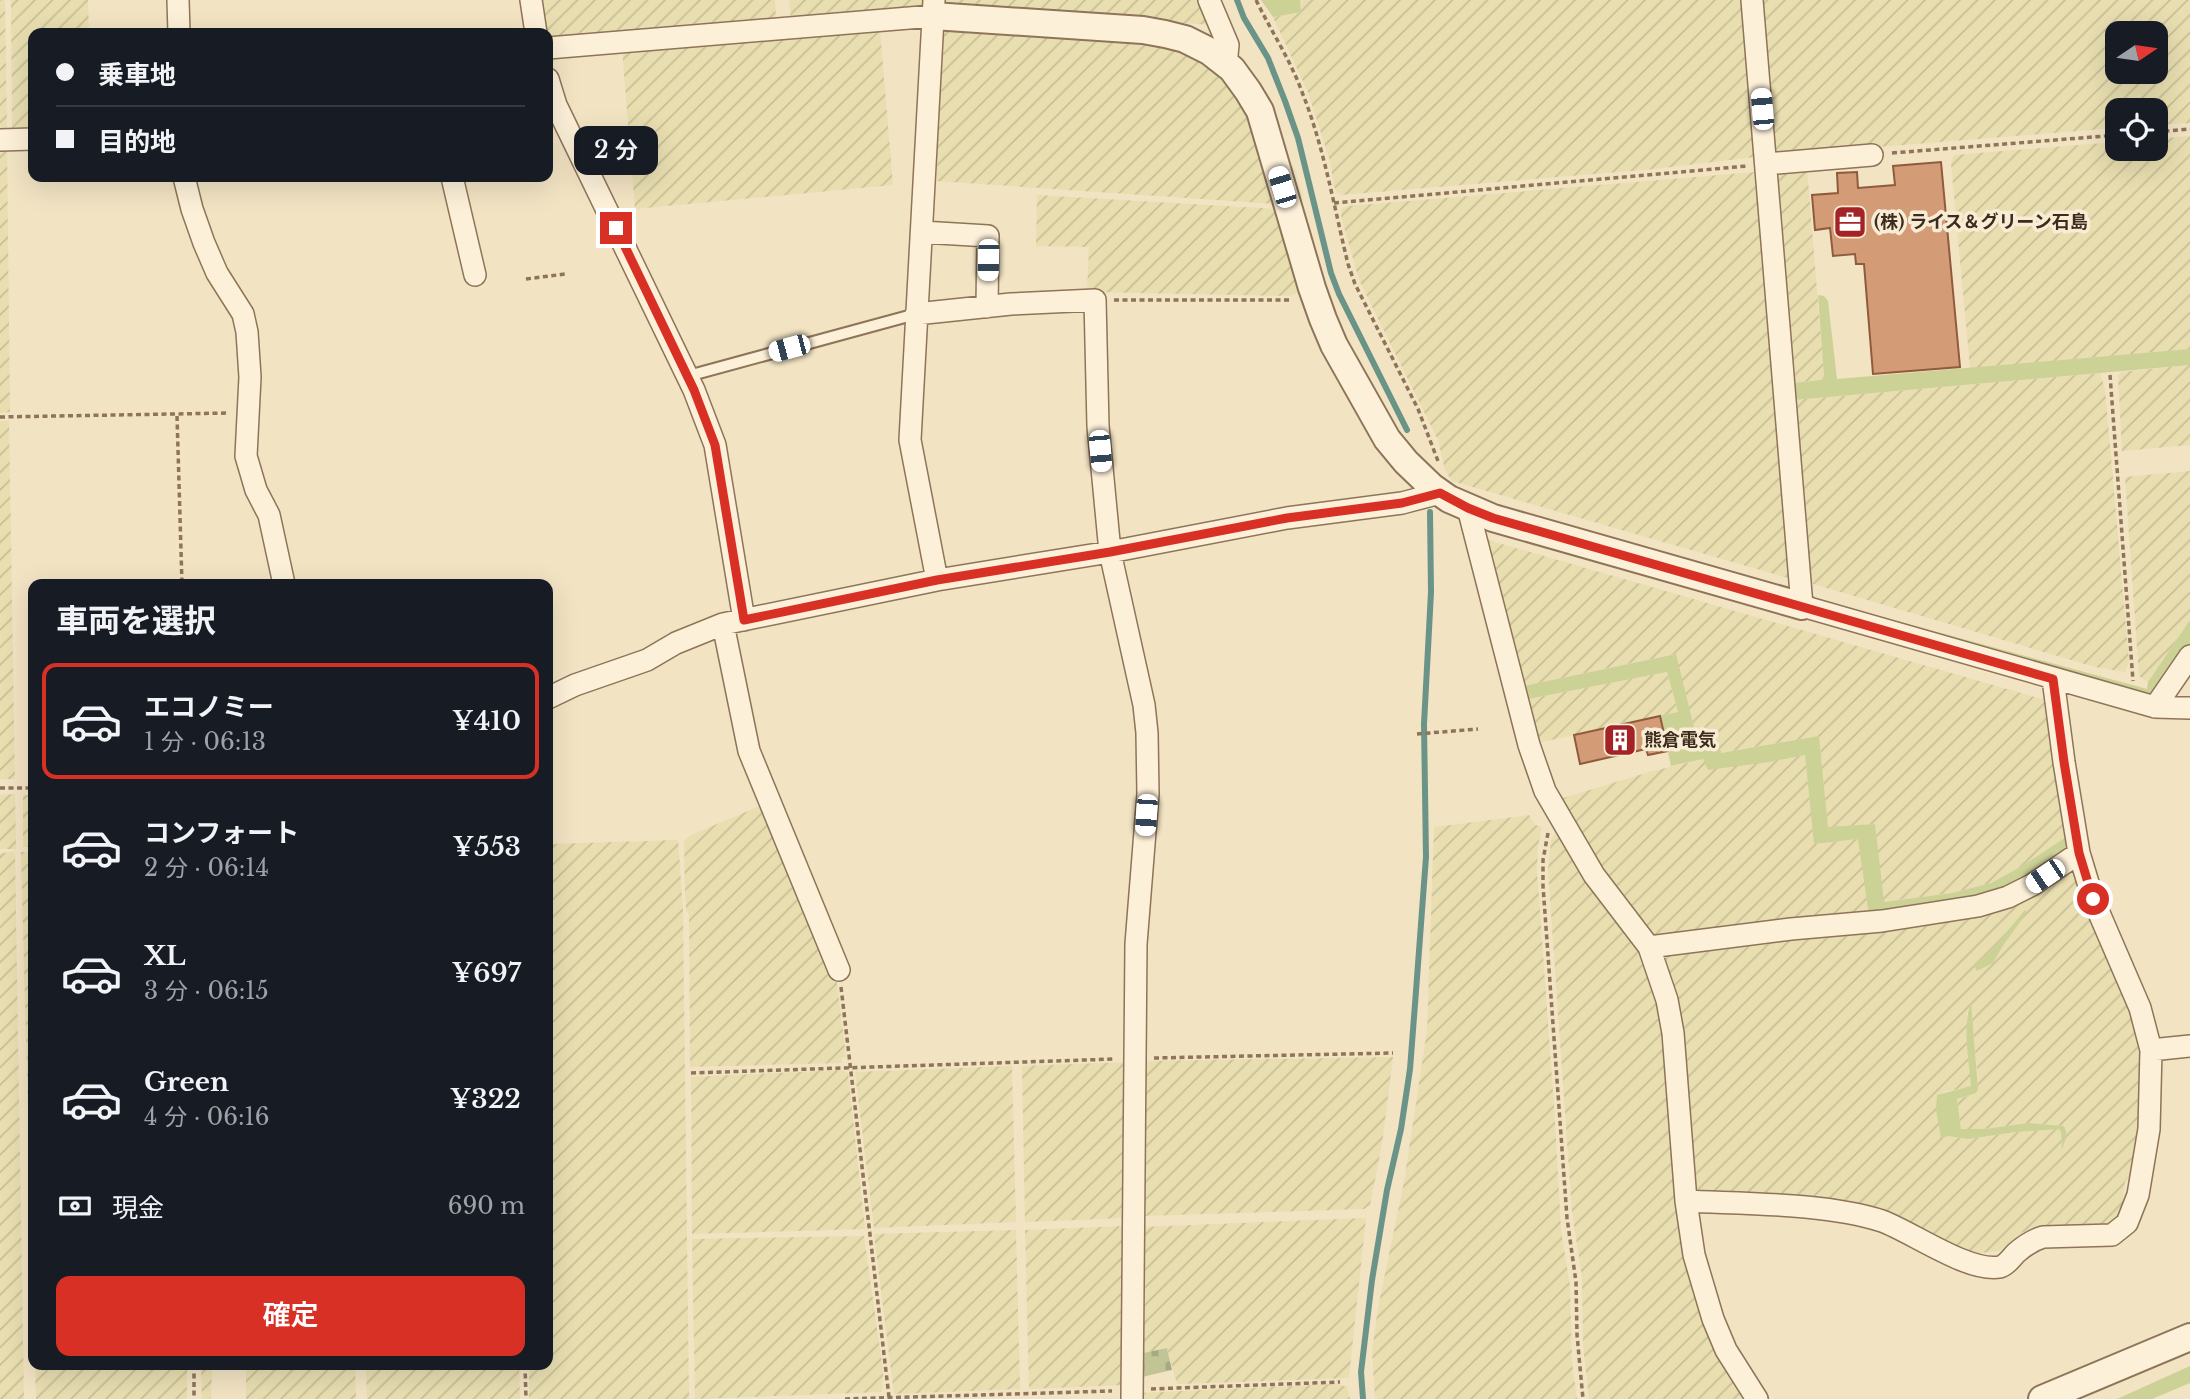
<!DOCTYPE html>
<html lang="ja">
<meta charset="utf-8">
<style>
body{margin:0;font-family:"Libre Baskerville","Noto Sans JP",serif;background:#242831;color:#f1f3f6;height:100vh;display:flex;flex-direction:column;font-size:26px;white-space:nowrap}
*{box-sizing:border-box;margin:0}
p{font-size:23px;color:#9ea1a6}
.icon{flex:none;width:38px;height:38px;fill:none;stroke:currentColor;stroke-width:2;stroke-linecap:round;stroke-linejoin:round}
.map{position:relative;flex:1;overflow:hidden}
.details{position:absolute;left:28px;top:579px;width:525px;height:791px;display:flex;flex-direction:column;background:#171b24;border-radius:14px;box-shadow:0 7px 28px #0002}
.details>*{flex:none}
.banner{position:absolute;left:28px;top:28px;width:525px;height:154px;border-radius:14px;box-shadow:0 7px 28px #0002;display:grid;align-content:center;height:154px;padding:0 28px;background:#171b24}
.needle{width:46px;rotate:77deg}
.tools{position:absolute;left:2105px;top:21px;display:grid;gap:14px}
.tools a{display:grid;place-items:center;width:63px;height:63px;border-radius:14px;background:#171b24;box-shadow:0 7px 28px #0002;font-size:35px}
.end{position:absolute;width:32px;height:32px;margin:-16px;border:9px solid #d93025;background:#fff;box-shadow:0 0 0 4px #fff}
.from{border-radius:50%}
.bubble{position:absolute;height:49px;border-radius:14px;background:#171b24;box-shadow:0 7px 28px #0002;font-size:23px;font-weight:600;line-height:49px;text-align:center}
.car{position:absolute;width:21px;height:42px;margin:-21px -10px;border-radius:9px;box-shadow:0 0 5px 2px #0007;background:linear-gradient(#fff 24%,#345 0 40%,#fff 0 76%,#345 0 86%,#fff 0)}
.banner b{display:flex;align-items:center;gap:24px;height:66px;font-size:26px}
.banner b+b{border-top:2px solid #363941}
.banner i{width:18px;height:18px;background:#f1f3f6}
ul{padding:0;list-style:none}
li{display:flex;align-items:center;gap:21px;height:116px;margin:0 14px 10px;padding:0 14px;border:4px solid transparent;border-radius:14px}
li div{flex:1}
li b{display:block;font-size:26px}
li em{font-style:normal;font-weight:600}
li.active{border-color:#d93025}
li>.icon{width:63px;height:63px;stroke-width:1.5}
h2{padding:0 28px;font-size:32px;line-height:84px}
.pay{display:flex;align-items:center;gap:18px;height:77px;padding:0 28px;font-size:26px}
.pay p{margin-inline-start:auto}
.cta{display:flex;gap:14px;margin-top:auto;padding:14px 28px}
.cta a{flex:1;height:80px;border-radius:14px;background:#d93025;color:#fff;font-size:28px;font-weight:600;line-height:80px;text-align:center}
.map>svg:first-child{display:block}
.farmland{fill:url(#farmland-furrows);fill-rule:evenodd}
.grass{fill:#ccd196}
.cemetery{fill:url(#cemetery-stones)}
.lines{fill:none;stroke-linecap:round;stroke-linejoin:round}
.stream{stroke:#6b9489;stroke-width:6}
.building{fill:#d39b76;stroke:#905b3c;stroke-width:2}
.service-casing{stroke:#8e7458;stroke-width:14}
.minor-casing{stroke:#8e7458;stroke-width:24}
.tertiary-casing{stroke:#8e7458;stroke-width:30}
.path{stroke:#8e7458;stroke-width:3.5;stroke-dasharray:5 3.5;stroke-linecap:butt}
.service{stroke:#fcf0d8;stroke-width:10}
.minor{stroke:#fcf0d8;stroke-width:21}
.tertiary{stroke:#fcf0d8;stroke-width:26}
.route{stroke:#d93025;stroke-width:9}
.labels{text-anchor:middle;stroke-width:7;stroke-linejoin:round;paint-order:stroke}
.poi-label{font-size:18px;font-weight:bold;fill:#3d2c1d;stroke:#f8edd4;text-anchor:start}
</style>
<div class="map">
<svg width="2190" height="1399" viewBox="0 0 2190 1399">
<defs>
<pattern id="farmland-furrows" width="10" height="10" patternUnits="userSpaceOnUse" patternTransform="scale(1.75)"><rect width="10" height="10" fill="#e8deb0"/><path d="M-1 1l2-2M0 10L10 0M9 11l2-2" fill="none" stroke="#c8bf97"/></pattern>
<pattern id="cemetery-stones" width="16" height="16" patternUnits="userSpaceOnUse" patternTransform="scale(1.75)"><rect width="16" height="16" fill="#c1c596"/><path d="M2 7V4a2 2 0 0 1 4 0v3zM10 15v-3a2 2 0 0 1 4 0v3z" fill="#a7a981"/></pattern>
</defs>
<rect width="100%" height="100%" fill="#f2e3c3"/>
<path class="farmland" d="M0,0H5L7,130L0,131Z
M11,0H88L89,33H33V131H12Z
M535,0H775L776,19L554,36L545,33Z
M789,0H930L927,7L791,18Z
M941,0H1198L1212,25L943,7Z
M1300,0H1746L1755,157L1655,169L1341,195L1337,193L1334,186L1330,161L1308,92L1273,17L1301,12Z
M1762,0H2190V123L2156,125V110H2118L2117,128L1778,155L1775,151ZM2118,33H2156V72H2118Z
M940,28L1165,45L1199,59L1215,71L1235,94L1248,119L1275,204L937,181Z
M880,30L893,185L635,209L622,49Z
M2190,136V349L1970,368L1951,163L1954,155L2117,142L2118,149H2156V139Z
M0,149H7L10,412L0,413Z
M1807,168L1824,376L1821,380L1793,383L1775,181L1779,174L1789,169Z
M1755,172L1760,177L1791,579L1452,481L1445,470L1438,440L1359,280L1341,216L1342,209L1348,206Z
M1037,195L1275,209L1302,291L1289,296L1087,292L1089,247L1036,246Z
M2190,365V445L2122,451L2118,376L2121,372Z
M2100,373L2105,389L2129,662L2125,672L2095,667L1813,584L1808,578L1794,400Z
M0,421H9L15,779H0Z
M2190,471V620L2148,682L2139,676L2125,477Z
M1488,540L2045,700L2069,835L2022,866L1991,883L1952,893L1883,902L1875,824L1828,828L1819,736L1720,753L1698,744L1675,654L1519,687L1486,541Z
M1667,672L1678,713L1537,743L1523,700Z
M1805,754L1814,844L1858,839L1860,842L1869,916L1653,937L1610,886L1560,799L1649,772L1704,759L1769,762Z
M15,794L16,849H0V795Z
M23,795H33V847H23Z
M767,803L836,975L846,1057H842V1063L690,1067L689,915L686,909L685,895L684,841L691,835Z
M1529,815L1535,825L1542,827L1538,846L1537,871L1554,1106L1561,1230L1570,1286L1572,1362L1577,1399H1375L1372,1351L1378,1308L1404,1182L1427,1030L1434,827Z
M1557,830L1642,951L1664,1016L1674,1171L1746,1399H1589L1583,1344L1582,1277L1572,1212L1548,870L1551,840Z
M678,840L683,910L689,1399H529V1365H548V844Z
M15,852L24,1399H0V853Z
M21,852H33V1299Z
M2069,866L2076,869L2141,1030L2144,1079L2134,1170L2125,1182L2122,1207L2114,1222L2104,1225H2043L2021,1233L1999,1251L1971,1254L1912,1227L1702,1193L1693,1188L1663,958L1665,952L1783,935ZM1971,1004L1978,1082L1968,1096L1957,1099L1961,1129H1985L2028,1123L2064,1126L2062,1146L2061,1132L2059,1129L2016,1132L1968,1139L1948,1136L1943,1092L1971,1087L1967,1034V1013Z
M1393,1057L1382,1144L1370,1205L1364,1209L1141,1216V1061Z
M1127,1062L1125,1218L1025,1222L1022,1066Z
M1012,1066L1016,1222L874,1228L855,1072Z
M842,1070L848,1073L865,1229L692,1234L691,1077Z
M1366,1218L1349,1378L1177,1384L1167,1348L1139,1354L1141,1227Z
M1124,1226L1123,1385L1029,1389L1025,1230Z
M1016,1230L1020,1389L894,1394L874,1234Z
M864,1236L883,1371L882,1392L695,1399L692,1239Z
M35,1365H187V1399H36Z
M201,1365H355L356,1399H246V1370L212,1369L211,1399H202Z
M366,1365H519L520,1399H367Z
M1337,1384L1347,1387L1350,1399H1139L1138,1393Z"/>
<path class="grass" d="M1261,0H1300L1301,12L1273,17Z
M1818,295L1824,296L1828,301L1837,379L2190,349V365L1794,400L1793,383L1821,380L1824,376Z
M1816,599L2147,689L2148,682L2190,620V648L2154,699L1819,603Z
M1676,654L1698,744L1718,741L1721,753L1819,736L1828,827L1875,824L1884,902L1952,893L1991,883L2022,866L2069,835L2072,850L2004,893L1869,916L1858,839L1814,844L1805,755L1769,762L1708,770L1703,759L1671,766L1660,716L1678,712L1667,672L1523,700L1519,687Z
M2025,910L2027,912L2002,947L1993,963L1977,971L1974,966L2002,938Z
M1971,1002L1978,1089L1976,1093L1957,1099L1961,1129H1985L2028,1123L2064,1126L2067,1135L2062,1149L2061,1132L2059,1129L2016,1132L1968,1139L1948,1136L1941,1138L1936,1110L1937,1095L1971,1086C1969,1059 1962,1028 1971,1002Z
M2190,1366V1383L2152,1399H2117Z"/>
<path class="cemetery" d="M1167,1348L1172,1370L1138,1378L1139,1354Z"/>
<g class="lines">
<path class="stream" d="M1237,0L1244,18L1268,58L1285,101L1298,138L1331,273L1339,294L1407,430
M1363,1399L1361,1372L1372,1280L1387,1190L1401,1129L1410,1069L1416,991L1426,857L1424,724L1431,592L1430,512"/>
</g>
<path class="building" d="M1941,162L1960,367L1873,374L1864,264H1856L1855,254L1833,256L1830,228L1815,230L1812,195L1838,193L1837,173L1857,172L1858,188L1895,185L1893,166Z
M1660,716L1668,751L1648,755L1646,749L1580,764L1574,735Z"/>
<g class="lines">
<defs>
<path id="service" d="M688,376L916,314"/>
<path id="minor" d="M178,0L179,33
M531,0L536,33
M934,0L910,440L937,580
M1209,0L1228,45L1226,65
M1752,0L1802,606L2155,707L2190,708
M548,48L933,16
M548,79L556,105L694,390L715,445L744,620
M0,140L33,139
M1766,164L1872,155
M184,177L192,209L204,243L217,273L243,314L247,332L250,377L246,456L256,490L269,515L284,584
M452,177L475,275
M922,232L988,236L987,307
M916,314L1011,304L1095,300L1098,426L1110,552L1144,705L1147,733L1148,794L1136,944L1132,1399
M1468,508L1529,745L1545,791L1594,875L1649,947L1667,1000L1673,1033L1686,1201L1694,1255L1713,1319L1726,1350L1757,1399
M723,624L749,751L839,970
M548,698L575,685L647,660L676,643L723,624L937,580L1110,552L1287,518L1402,503L1440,493
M2155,707L2190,656
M1649,947L1791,929L1882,921L1978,906L2008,897L2032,885L2079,853
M2151,1050L2190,1046
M1686,1201C1745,1204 1827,1203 1882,1221C1912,1232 1969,1273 2000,1267C2007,1265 2011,1258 2016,1253C2024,1246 2033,1240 2043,1237L2112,1235L2127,1223L2138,1195L2149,1129L2151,1050L2140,1008L2093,899L2079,853L2064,762L2053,679"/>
<path id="tertiary" d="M933,16L1143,30L1165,34L1185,39L1209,51L1232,69L1248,91L1260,111L1312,288L1323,319L1334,345L1387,439L1406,462L1432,487L1449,499L1493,518L1802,606
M2042,1399L2190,1337"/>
</defs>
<use href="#service" class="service-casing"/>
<use href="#minor" class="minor-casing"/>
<use href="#tertiary" class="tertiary-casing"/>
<path class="path" d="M1256,0C1271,31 1290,59 1302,92C1324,147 1334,207 1348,264L1355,284L1418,409L1438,461
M2156,132L2190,129
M1892,153L2118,135
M1334,203L1747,166
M526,279L565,274
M1114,300H1292
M2110,375L2133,681
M177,416L182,584
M0,417L229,413
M1417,734L1478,729
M0,788H33
M1548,833L1543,860V886L1567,1218L1576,1282L1577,1335L1583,1399
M841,987L889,1397
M1154,1058L1393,1053
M691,1073L1115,1059
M194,1365V1399
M525,1365L526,1399
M1151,1389L1340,1382
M845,1399L1112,1391"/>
<use href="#service" class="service"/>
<use href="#minor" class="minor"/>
<use href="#tertiary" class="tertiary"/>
</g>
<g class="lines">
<path class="route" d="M616,228L694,390L715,445L744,620L937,580L1110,552L1287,518L1402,503L1440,493L1468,508L1493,518L2053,679L2064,762L2079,853L2093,899"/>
</g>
<defs>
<symbol id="office-square" viewBox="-11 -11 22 22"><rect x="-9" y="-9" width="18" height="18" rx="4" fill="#a32327" stroke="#f8edd4"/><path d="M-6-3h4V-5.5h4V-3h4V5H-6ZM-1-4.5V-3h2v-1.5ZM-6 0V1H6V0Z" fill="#fff"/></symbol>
<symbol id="building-square" viewBox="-11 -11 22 22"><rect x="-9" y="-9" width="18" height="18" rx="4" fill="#a32327" stroke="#f8edd4"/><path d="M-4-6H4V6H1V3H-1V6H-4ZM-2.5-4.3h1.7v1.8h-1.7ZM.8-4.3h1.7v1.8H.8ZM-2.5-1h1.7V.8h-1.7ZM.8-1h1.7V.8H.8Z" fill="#fff"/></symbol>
</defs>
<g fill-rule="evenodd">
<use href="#office-square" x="1831" y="203" width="38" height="38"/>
<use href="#building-square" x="1601" y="721" width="38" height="38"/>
</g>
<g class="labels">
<g class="poi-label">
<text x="1874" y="228">(株) ライス＆グリーン石島</text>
<text x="1644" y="746">熊倉電気</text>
</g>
</g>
</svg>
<div class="tools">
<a><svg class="needle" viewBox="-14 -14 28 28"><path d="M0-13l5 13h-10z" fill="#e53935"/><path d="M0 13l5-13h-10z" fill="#9ea1a6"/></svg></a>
<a><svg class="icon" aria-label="locate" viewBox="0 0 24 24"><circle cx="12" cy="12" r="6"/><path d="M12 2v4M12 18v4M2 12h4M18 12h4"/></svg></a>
</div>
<i class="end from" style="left:2093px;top:899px"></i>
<i class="end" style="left:616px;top:228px"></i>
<div class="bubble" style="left:574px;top:126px;width:84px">2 分</div>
<i class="car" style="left:1762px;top:109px;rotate:355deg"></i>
<i class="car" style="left:1282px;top:187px;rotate:343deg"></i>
<i class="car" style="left:988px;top:260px;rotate:181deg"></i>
<i class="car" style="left:789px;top:348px;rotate:255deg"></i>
<i class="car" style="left:1100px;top:451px;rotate:175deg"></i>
<i class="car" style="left:1146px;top:815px;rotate:184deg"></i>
<i class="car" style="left:2045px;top:876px;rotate:236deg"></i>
<div class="banner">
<b><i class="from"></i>乗車地</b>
<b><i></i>目的地</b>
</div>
<section class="details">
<h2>車両を選択</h2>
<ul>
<li class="active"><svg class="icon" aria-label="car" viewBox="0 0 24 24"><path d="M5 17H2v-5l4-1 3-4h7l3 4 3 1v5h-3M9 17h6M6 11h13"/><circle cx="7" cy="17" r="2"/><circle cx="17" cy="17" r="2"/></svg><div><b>エコノミー</b><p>1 分 · 06:13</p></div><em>¥410</em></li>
<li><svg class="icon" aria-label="car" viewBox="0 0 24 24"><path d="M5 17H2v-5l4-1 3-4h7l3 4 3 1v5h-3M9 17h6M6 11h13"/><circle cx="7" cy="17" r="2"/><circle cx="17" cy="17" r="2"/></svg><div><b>コンフォート</b><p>2 分 · 06:14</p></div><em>¥553</em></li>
<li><svg class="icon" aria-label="car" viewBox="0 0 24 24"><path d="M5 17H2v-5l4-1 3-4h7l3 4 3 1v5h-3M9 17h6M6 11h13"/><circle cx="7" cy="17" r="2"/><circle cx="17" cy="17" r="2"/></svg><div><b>XL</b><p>3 分 · 06:15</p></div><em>¥697</em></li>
<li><svg class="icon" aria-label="car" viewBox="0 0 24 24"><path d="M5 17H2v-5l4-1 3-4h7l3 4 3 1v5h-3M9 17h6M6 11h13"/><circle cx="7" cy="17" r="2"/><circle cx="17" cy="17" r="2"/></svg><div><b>Green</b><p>4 分 · 06:16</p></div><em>¥322</em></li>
</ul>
<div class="pay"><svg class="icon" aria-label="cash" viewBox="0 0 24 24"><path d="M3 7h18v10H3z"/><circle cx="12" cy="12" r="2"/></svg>現金<p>690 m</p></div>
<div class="cta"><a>確定</a></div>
</section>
</div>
